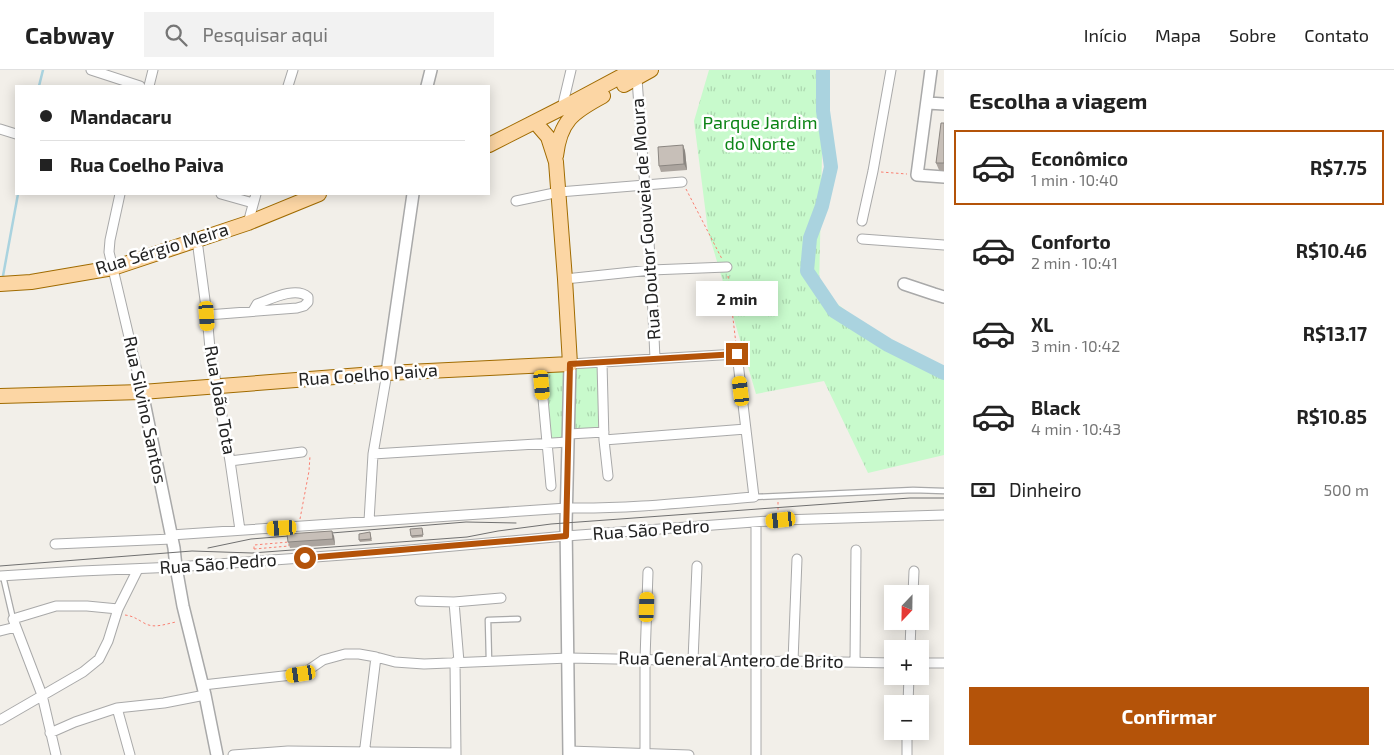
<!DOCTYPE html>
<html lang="pt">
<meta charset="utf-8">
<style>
body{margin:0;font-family:"Exo 2",sans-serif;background:#f2f2f2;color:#222;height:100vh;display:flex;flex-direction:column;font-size:19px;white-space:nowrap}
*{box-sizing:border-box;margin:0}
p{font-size:16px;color:#767676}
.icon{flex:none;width:28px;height:28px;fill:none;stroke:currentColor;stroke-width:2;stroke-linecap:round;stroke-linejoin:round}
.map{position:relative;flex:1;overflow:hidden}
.details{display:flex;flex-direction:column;background:#fff;width:450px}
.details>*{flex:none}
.guide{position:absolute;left:15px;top:15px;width:475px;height:110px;border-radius:0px;box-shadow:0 2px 12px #0003;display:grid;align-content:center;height:110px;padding:0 25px;background:#fff}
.needle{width:32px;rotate:202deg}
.buttons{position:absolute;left:884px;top:515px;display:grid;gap:10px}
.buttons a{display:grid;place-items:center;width:45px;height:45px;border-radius:0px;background:#fff;box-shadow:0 2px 12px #0003;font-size:25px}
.end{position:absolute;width:22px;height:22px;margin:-11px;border:6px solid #b45309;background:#fff;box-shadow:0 0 0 2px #fff}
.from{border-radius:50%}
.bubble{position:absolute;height:35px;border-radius:0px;background:#fff;box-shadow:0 2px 12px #0003;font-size:16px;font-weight:700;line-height:35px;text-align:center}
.car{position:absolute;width:15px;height:30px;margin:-15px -8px;border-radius:6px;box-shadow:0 0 4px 1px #0007;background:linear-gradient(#f5c518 24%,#345 0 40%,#f5c518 0 76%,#345 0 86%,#f5c518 0)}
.guide b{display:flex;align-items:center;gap:18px;height:48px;font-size:19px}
.guide b+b{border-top:1px solid #e0e0e0}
.guide i{width:12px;height:12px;background:#222}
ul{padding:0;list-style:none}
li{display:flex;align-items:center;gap:15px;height:75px;margin:0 10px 8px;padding:0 15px;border:2px solid transparent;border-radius:0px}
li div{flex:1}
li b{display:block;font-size:19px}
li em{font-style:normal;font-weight:700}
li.on{border-color:#b45309}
li>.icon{width:45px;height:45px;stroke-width:1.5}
h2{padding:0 25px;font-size:22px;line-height:60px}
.pay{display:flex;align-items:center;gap:12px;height:55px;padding:0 25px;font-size:19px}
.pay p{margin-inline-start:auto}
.primary-button{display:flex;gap:10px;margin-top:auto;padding:10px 25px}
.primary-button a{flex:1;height:58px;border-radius:0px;background:#b45309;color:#fff;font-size:20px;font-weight:700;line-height:58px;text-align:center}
header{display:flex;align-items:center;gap:30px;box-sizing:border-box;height:70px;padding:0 25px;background:#fff;border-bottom:1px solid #e0e0e0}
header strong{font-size:24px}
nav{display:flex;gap:28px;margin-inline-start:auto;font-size:18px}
.search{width:350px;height:45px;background:#f2f2f2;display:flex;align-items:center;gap:12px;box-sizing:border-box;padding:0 18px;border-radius:0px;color:#767676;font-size:19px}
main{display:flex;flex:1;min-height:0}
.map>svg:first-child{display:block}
.park{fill:url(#park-tufts)}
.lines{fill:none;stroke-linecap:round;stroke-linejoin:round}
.stream{stroke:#aad3df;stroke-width:2.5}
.river{stroke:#aad3df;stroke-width:14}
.service-casing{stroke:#a9a9a9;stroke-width:7}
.minor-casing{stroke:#a9a9a9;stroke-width:11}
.tertiary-casing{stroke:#a9a9a9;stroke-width:14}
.primary-casing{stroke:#a06b00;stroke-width:16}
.path{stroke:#fa8072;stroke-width:1;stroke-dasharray:2.5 2.5;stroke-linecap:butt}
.service{stroke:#fff;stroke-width:4.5}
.minor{stroke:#fff;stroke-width:9}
.tertiary{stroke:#fff;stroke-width:11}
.primary{stroke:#fcd6a4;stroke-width:14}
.tram{stroke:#707070;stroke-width:1}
.path-bridge{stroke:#fa8072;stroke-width:1;stroke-dasharray:2.5 2.5;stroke-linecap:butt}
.wall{fill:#aba49e}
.shaded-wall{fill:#8b8681}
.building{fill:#c7bfb8;stroke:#8b8681}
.route{stroke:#b45309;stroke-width:6}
.labels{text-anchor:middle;stroke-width:5;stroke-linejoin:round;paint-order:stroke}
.park-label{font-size:18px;fill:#0c8416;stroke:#fff}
.street-label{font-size:18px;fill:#222;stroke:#fff}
</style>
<header>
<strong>Cabway</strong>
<div class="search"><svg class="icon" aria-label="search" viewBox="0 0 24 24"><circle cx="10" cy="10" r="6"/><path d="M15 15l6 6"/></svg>Pesquisar aqui</div>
<nav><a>Início</a><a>Mapa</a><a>Sobre</a><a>Contato</a></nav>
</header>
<main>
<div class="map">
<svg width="944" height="685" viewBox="0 0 944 685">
<defs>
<pattern id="park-tufts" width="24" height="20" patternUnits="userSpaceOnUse" patternTransform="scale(1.25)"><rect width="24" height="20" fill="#c8facc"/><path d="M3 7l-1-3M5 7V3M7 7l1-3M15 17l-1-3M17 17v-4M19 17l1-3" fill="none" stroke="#acd6af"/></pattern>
</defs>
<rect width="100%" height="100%" fill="#f2efe9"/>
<path class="park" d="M709,0H826L823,41L819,219L888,275L944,300V385L868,403L824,311L756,324L708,161L694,51Z
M598,296L600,364L573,365L574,298Z
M543,298L565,299L566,369H548Z"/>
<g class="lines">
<path class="stream" d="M39,16L43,0
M3,206L18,124"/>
<path class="river" d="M823,0V41L831,97L822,136L810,168L807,201L834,241L888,275L944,303"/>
<defs>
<path id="service" d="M754,427L913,420L944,421
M3,506L13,549
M489,591L488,550L518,549"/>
<path id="minor" d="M91,0L140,16
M637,9L651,200L655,289
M149,16L153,0
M288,16L293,0
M562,38L571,0
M0,59L16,64
M120,124L110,170L109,182L142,322
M221,124L253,133
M516,131L559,122L682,112
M862,151L873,101L891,0
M248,153L256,124
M862,169L944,175
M197,170L207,245L210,279L230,391L240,460
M565,209L651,200L727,197
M207,245L297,238L304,236L308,232V227C296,216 271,229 257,234L253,241
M602,293L604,370L608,406
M540,296L551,416
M569,364L604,362
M604,370L746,359
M373,384L568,372
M230,391L302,382
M369,451L373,384L387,303
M171,465L567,438C630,439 692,432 754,427L737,284L570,294
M55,474L172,469
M0,506L81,501L176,497L398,481L566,466L781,450L944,445
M913,524L914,501
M420,531L454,532L501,528
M454,532L459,592
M0,561L16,557
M910,579L911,551
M693,590L697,496
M793,591L797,489
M455,592L456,685
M855,592L856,480
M920,593H944
M203,615L301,604L307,601L323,590L345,584H359L376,587L395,592L424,594L569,588L755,592L793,591L892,593
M908,634L909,606
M117,638L130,685
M0,650L83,602L99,589L108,571L118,539L138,499
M50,663L75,652L117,638L164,633L205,625
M569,681L689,685
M56,685L42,625L16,557L13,549L56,536H87L118,539
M233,685L288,681L456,683
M364,685L376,587
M645,685V589L648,502
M756,685V452
M907,685V661"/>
<path id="tertiary" d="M931,0L917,105L944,107
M427,16L431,0
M928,33L944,34
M904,214L934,224L944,227
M387,303L413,124
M142,322L174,478L176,497L183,536L205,625L217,685
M569,685L566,453L570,294"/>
<path id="primary" d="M624,15L651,0
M489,75L562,38L633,0
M556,86C560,51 573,42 603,26
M0,214L31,212L113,198L248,153L319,124
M0,326L142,322L387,303L570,294L565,209L556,92L548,67L535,52"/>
</defs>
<use href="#service" class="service-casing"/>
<use href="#minor" class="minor-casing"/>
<use href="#tertiary" class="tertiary-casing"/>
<use href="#primary" class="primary-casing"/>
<path class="path" d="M881,102L907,104
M686,119L722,189
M728,206L736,274
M778,432V441
M300,449L309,401L310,386
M254,479V475L289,472
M125,545C133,546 137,549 144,553C154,559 165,554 176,552"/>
<use href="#service" class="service"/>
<use href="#minor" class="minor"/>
<use href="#tertiary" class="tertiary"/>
<use href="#primary" class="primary"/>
<path class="tram" d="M319,464L466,452L516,453
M208,478L251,469L301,465
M0,496L192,481L252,483L467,467L498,461L551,454L910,428H944"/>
<path class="path-bridge" d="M254,479L289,476V474"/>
</g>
<path class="wall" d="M944,53V101L939,100L936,93Z
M683,75L685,81L687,100L661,102L659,96Z
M422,458L423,467L412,468L411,466Z
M370,462L372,471L360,472L359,470Z
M334,466L335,475L290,478L288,472Z"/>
<path class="shaded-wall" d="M683,75L685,81L687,100L684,94Z
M332,461L334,466L335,475L333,469Z"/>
<path class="building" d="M941,53H944V93H936Z
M683,75L684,94L659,96L658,77Z
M422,458L423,465L411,466L410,459Z
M332,461L333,469L288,472L287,464Z
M370,462L371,469L359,470V464Z"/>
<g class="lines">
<path class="route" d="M305,488L566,466L570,294L737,284"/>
</g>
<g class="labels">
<g class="park-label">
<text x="760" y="59">Parque Jardim<tspan x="760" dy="21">do Norte</tspan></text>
</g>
<g class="street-label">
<text transform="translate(646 149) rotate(-94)" y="6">Rua Doutor Gouveia de Moura</text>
<text transform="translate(162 179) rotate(-17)" y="6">Rua Sérgio Meira</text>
<text transform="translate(368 305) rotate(-4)" y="6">Rua Coelho Paiva</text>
<text transform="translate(220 330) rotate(80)" y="6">Rua João Tota</text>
<text transform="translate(145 340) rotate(78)" y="6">Rua Silvino Santos</text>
<text transform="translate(651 460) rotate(-4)" y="6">Rua São Pedro</text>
<text transform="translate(218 494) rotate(-4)" y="6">Rua São Pedro</text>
<text transform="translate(731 590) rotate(1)" y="6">Rua General Antero de Brito</text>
</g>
</g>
</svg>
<div class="buttons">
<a><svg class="needle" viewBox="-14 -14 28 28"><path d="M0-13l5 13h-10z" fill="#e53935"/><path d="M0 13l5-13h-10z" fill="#767676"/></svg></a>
<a>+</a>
<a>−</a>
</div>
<i class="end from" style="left:305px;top:488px"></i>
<i class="end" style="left:737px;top:284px"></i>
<div class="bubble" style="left:696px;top:211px;width:82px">2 min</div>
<i class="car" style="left:207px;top:246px;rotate:176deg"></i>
<i class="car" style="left:542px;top:315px;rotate:175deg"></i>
<i class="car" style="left:741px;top:321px;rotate:353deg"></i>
<i class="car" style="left:781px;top:450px;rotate:264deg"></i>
<i class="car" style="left:282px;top:458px;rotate:267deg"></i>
<i class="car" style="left:647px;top:537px;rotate:2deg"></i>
<i class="car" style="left:301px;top:604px;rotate:261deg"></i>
<div class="guide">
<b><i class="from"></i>Mandacaru</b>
<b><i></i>Rua Coelho Paiva</b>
</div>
</div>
<section class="details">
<h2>Escolha a viagem</h2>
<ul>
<li class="on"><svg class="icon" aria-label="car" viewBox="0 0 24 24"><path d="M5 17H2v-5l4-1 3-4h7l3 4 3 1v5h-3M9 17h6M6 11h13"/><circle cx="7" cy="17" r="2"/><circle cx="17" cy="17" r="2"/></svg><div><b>Econômico</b><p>1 min · 10:40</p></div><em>R$7.75</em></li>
<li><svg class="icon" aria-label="car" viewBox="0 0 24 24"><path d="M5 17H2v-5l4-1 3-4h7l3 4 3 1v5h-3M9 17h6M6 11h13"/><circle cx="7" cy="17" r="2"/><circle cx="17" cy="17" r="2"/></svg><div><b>Conforto</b><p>2 min · 10:41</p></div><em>R$10.46</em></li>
<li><svg class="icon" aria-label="car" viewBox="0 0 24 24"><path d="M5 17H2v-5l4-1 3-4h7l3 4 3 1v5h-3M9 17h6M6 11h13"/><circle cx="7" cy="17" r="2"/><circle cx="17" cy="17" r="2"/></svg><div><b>XL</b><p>3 min · 10:42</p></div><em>R$13.17</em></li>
<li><svg class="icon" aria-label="car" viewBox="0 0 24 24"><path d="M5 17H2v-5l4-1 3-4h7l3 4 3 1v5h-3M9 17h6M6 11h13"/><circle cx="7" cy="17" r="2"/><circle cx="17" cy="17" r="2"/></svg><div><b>Black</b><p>4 min · 10:43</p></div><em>R$10.85</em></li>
</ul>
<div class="pay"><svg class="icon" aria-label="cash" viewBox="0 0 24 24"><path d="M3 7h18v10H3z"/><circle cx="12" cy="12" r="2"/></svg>Dinheiro<p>500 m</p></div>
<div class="primary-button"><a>Confirmar</a></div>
</section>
</main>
